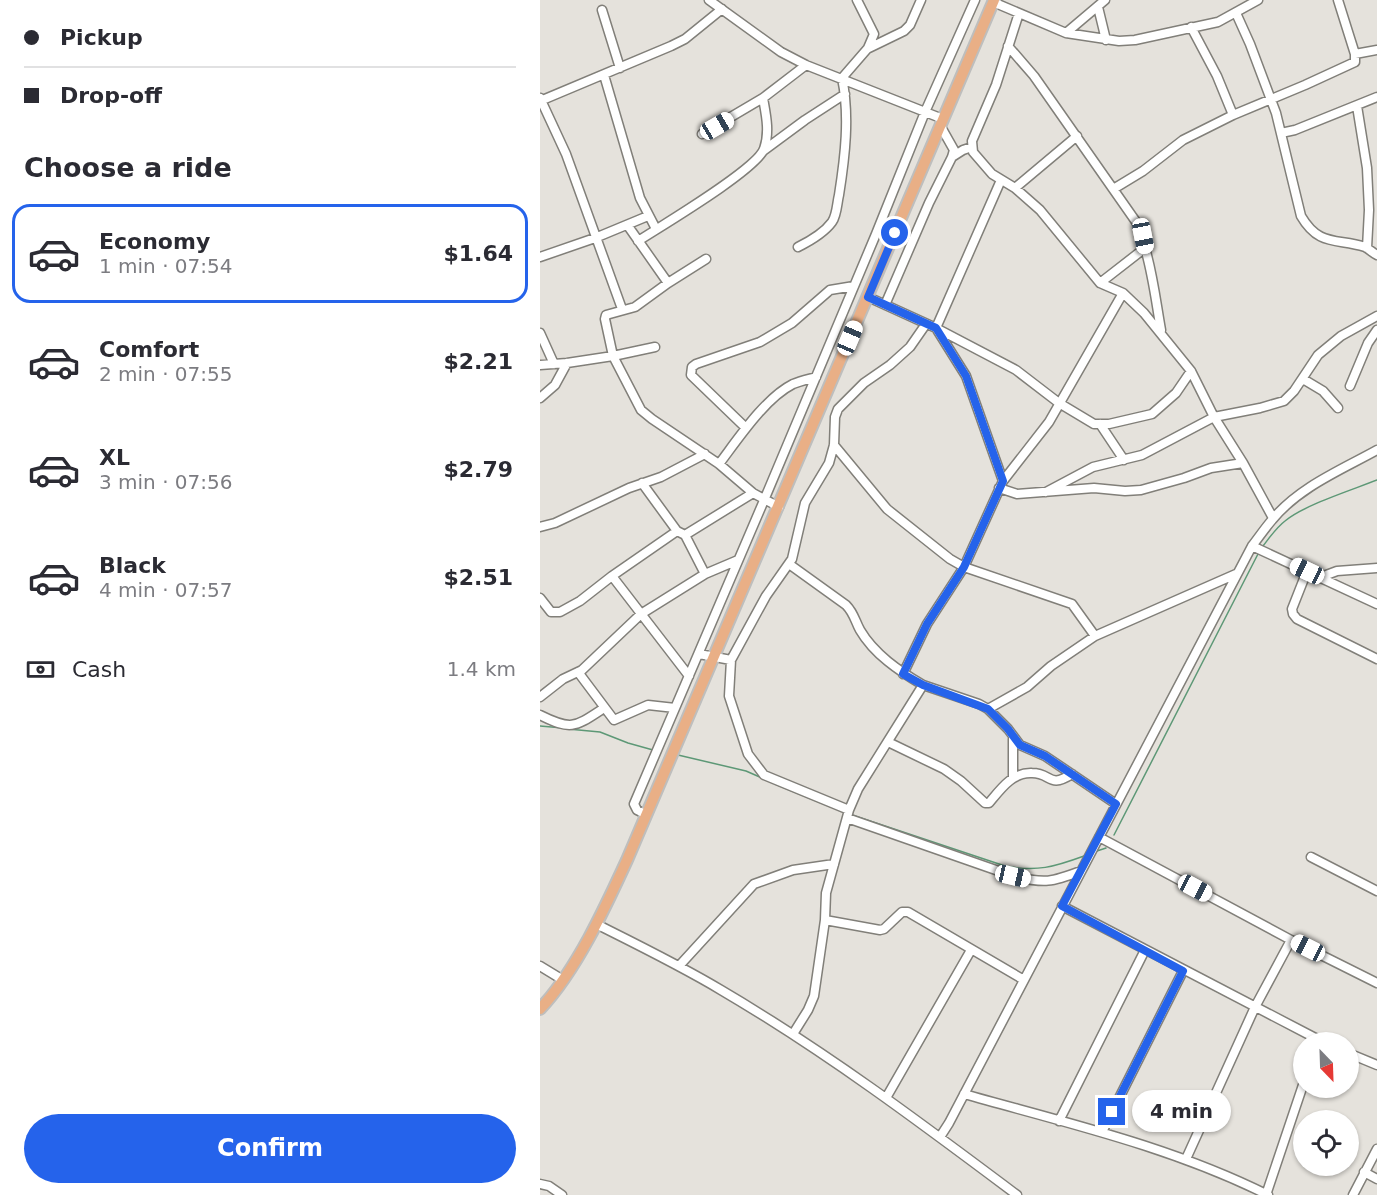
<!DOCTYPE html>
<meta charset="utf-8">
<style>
body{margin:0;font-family:"DejaVu Sans",sans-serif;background:#f2f2f3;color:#2b2b33;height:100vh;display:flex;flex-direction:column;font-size:22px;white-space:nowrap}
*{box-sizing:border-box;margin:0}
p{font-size:20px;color:#7c7c81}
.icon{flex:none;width:33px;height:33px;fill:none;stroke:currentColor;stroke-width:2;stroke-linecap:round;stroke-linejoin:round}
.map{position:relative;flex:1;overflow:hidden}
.panel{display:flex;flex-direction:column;background:#fff;width:540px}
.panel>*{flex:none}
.top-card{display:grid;align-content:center;height:132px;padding:0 24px;background:#fff}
.needle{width:39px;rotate:157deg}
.buttons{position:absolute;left:753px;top:1032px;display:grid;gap:12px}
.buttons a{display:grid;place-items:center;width:66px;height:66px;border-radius:50%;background:#fff;box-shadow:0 2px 4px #0004;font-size:30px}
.end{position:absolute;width:27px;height:27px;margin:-14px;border:8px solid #2563eb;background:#fff;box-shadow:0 0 0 3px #fff}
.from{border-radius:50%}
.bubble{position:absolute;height:42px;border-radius:21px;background:#fff;box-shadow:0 2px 4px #0004;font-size:20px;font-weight:700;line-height:42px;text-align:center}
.car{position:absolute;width:18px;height:36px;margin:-18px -9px;border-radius:8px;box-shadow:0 0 4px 2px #0007;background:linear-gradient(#fff 24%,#345 0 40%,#fff 0 76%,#345 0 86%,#fff 0)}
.top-card b{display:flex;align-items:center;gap:21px;height:57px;font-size:22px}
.top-card b+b{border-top:2px solid #e1e1e2}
.top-card i{width:15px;height:15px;background:#2b2b33}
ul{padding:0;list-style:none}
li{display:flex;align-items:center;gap:18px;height:99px;margin:0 12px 9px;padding:0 12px;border:3px solid transparent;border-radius:18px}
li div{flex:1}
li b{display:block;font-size:22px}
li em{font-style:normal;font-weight:700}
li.selected{border-color:#2563eb}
li>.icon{width:54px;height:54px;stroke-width:1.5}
h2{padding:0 24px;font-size:27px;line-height:72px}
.pay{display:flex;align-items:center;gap:15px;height:66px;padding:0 24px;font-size:22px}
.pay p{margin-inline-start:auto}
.primary-button{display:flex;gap:12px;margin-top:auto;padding:12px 24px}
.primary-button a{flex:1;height:69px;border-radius:36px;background:#2563eb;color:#fff;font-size:24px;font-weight:700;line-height:69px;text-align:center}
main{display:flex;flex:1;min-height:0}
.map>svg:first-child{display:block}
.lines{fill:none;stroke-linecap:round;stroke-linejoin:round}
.stream{stroke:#5d9876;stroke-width:1.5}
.minor-casing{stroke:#817f79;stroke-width:11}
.major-casing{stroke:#bebebd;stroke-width:14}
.minor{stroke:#fff;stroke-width:8}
.major{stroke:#e9af86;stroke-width:10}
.route{stroke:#2563eb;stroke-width:8}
</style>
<main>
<section class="panel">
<div class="top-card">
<b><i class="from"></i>Pickup</b>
<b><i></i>Drop-off</b>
</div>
<h2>Choose a ride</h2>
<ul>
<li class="selected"><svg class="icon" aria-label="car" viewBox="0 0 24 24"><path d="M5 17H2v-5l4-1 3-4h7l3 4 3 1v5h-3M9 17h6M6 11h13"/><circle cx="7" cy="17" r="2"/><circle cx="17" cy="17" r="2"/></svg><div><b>Economy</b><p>1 min · 07:54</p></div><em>$1.64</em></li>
<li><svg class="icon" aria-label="car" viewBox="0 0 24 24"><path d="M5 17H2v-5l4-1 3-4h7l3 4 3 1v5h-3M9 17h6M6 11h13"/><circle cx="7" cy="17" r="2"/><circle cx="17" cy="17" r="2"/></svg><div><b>Comfort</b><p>2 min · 07:55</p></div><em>$2.21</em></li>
<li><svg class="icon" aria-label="car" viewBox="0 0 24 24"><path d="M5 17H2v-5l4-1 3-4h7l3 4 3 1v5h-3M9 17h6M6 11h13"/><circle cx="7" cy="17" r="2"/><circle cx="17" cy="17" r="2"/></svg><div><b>XL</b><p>3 min · 07:56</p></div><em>$2.79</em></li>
<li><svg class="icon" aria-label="car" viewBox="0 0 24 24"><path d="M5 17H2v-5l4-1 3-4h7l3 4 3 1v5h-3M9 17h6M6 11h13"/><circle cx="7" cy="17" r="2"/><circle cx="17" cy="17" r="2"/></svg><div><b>Black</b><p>4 min · 07:57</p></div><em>$2.51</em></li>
</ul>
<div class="pay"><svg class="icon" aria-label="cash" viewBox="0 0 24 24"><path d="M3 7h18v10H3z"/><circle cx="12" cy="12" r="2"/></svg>Cash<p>1.4 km</p></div>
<div class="primary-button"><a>Confirm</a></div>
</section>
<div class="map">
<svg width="837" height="1195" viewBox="0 0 837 1195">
<rect width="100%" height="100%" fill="#e5e2dc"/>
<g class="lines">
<path class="stream" d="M723,546C730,537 736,528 745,521C764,505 812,490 837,480
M0,726L23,728
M28,729L60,732L88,743L113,750
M138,755L206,771L222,778
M235,784L291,807
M312,815L465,866C497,872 514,867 544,856
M574,835L719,552
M557,851L566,848"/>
<defs>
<path id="minor" d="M169,0L241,52L266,65L403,119
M798,0L815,54L837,50
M453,2L526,33L579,41L595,40L678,22L718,0
M558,7L566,40
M62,10L80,68
M479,13L456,85L432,141L433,152L452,174L475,188L500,210L560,283L583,293L604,313L651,371L674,417L703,463L733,518
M696,13L710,44L736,113L761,216C779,247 797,238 825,247C829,249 833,253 837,255
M651,27L677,76L693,115L765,85L815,62V54
M526,33L565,0
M468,46L494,76L599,226L605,248L560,283
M329,48L364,31L370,25L381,0
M64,75L100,198L116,229
M0,98L26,154L82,309
M0,101L131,46L145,39L182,9
M817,106L827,168L829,210L827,248
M741,133L755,130L837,97
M162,134L223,98
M223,151L265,120L305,94
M412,157L423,150L432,147
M461,180L396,328L426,376L463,481
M475,188L537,136
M575,188L603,171L643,140L693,115
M88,226L128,283L166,259
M98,241C121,226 216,170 224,149C230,132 226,115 223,98L266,65
M258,247C270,241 284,233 292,222C297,215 297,203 299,195C305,157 310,116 302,78L328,48L334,34L317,0
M605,248C613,275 616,302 621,330
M0,257L55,238L108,216
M128,283L95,307L66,315L65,319L73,356L101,410L112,419L179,464L213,493L239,507
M328,297L396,328L476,370L519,403L554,424H569L612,414L636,393L651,371
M345,305L389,203L412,157L414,150L401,127
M0,333L14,364
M0,365L27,363L73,356L115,347
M763,379L783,391L798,408
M810,386L828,343L837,330
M0,398L15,385L27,363
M560,424L584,460
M206,428L151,375L152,367L156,364L220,342L252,323L290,290L314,286
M294,445L347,509L410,559L424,567L532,604L555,636
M179,464C198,439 225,398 253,384C260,381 269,379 276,377
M459,488L477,494L554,488L585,491L601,490L644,478L671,468L703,463
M506,492L553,467L602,455L674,417L720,408L744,401L754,391L778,355L801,336L837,316
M0,527L15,523L89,488L121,477L165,454
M137,531L145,535L213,493
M145,535L165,574
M712,546L837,604
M249,564L306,605C314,613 315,621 320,630C334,654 359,671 383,685
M767,571L752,609L753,614L757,619L837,659
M72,576L149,676
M781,577L797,571L837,568
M0,598L11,612H20L40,601L72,576L137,531L102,483
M159,654L191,660
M38,672L74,720L108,705L135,708
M363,674L387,624L424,567L463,481L509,422L583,293
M0,697L23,679L42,670L101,614L165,574L198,560
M448,709L468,729L480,745L505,756L576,804
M0,715C32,731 35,727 64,708
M348,742L404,769L421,781L445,803H449C460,790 472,772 492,773C512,773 508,789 532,774
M473,778V739
M309,810L224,775L208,754L189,696L191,660L226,596L252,559L265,503L289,463L294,445L295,417L298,409L324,383L350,365L370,347L386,324
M107,815L97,810L94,804L225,498L336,234L385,112L435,0
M307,818L473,876C505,884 512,882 541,871
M559,837L751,940L837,983
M771,857L837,891
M522,906L783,1042
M285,920L340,930L344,929L362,912H368L484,980
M56,924C98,945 141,966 181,990C285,1051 381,1123 477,1195
M0,966L23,980
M139,966L214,884L253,870L294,864
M253,1034L268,1010L274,996L285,920L286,893L309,810L318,789L383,685L439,704L448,709L487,687L511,666L555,636L696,574
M808,1053L837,1065
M424,1094C527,1123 632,1147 728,1195
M346,1098L431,950
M519,1121L605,950
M562,1132L643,971
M400,1137L409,1123L712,546C719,537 725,528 732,520C759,487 801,470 837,450
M646,1159L715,1007L751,940
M824,1172L837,1179
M0,1184L9,1186L22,1195
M726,1195L764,1082
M813,1195L837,1149"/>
<path id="major" d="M0,1009C36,971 65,908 87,860L454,0"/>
</defs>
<use href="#minor" class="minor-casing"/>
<use href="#major" class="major-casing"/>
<use href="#minor" class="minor"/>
<use href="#major" class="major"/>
</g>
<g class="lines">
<path class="route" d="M355,233L328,297L396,328L426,376L463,481L424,567L387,624L363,674L383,685L448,709L468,729L480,745L505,756L576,804L522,906L643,971L572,1112"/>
</g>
</svg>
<div class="buttons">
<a><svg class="needle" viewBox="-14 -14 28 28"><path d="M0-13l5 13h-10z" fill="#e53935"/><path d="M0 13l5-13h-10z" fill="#7c7c81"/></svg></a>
<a><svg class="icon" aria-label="locate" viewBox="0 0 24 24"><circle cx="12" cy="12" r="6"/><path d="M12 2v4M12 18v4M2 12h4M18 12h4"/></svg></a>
</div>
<i class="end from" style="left:355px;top:233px"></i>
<i class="end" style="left:572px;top:1112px"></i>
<div class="bubble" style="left:592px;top:1090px;width:99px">4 min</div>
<i class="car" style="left:177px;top:126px;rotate:60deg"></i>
<i class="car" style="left:603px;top:236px;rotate:169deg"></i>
<i class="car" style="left:310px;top:338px;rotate:23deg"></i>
<i class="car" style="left:767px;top:571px;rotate:295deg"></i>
<i class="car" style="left:473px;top:876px;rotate:103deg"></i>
<i class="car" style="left:655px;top:888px;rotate:118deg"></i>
<i class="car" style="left:768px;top:948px;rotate:297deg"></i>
</div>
</main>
